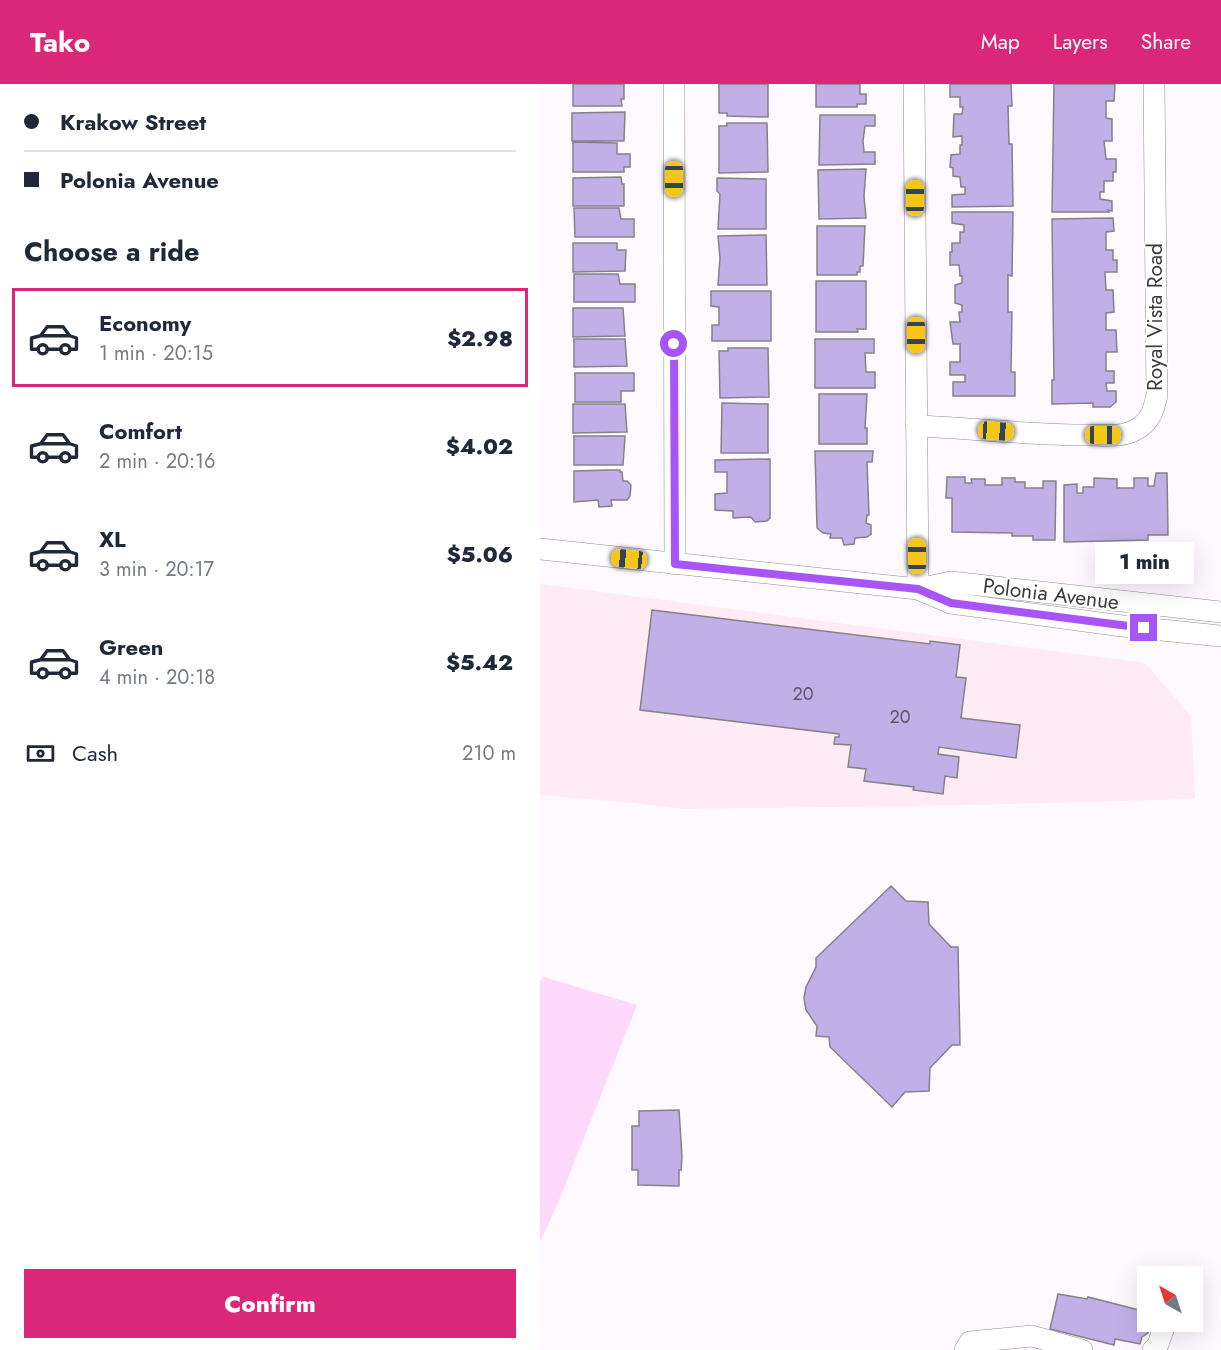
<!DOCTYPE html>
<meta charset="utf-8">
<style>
body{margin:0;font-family:Jost,sans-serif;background:#f6f6f7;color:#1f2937;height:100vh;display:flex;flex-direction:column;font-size:22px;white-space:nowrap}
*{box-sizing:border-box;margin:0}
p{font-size:20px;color:#747a83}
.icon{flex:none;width:33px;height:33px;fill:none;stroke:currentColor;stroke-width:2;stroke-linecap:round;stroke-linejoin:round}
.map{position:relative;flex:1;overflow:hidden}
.side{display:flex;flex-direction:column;background:#fff;width:540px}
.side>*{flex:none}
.banner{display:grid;align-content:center;height:132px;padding:0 24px;background:#fff}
.needle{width:39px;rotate:321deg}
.tools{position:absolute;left:597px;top:1182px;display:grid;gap:12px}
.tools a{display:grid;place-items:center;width:66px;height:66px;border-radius:0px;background:#fff;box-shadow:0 6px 24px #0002;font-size:30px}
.end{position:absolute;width:27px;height:27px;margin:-14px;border:8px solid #a855f7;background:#fff;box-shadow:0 0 0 3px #fff}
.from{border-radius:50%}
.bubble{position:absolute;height:42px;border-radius:0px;background:#fff;box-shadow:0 6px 24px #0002;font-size:20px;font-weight:800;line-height:42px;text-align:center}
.car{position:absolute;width:18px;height:36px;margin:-18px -9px;border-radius:8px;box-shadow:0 0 4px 2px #0007;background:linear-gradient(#f5c518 24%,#345 0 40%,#f5c518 0 76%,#345 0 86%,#f5c518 0)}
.banner b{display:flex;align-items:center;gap:21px;height:57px;font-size:22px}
.banner b+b{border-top:2px solid #e0e1e3}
.banner i{width:15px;height:15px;background:#1f2937}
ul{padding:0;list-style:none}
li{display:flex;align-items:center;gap:18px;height:99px;margin:0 12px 9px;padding:0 12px;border:3px solid transparent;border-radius:0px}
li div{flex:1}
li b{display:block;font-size:22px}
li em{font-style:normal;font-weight:800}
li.selected{border-color:#db2777}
li>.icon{width:54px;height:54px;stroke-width:1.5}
h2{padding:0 24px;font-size:27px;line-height:72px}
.pay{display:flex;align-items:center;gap:15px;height:66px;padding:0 24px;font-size:22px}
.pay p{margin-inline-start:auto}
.button{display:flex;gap:12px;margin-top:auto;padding:12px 24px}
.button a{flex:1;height:69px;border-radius:0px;background:#db2777;color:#fff;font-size:24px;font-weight:800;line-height:69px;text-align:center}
header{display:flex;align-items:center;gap:36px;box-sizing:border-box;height:84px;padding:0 30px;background:#db2777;color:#fff}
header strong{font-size:28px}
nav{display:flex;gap:33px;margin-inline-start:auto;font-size:21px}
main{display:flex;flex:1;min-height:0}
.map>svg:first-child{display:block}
.commercial{fill:#feebf4}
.green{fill:#fdd9fc}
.building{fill:#c1b0e7;stroke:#848288;stroke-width:1.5}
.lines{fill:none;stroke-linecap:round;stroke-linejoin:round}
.minor-casing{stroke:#918c91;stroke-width:22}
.minor{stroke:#fff;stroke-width:21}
.route{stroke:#a855f7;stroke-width:8}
.labels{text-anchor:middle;stroke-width:4.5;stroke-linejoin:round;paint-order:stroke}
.number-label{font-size:18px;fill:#5d5867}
.street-label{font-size:21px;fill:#3c3a3c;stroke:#fff}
</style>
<header>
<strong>Tako</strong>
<nav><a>Map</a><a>Layers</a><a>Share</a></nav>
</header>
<main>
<section class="side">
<div class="banner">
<b><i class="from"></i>Krakow Street</b>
<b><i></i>Polonia Avenue</b>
</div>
<h2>Choose a ride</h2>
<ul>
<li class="selected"><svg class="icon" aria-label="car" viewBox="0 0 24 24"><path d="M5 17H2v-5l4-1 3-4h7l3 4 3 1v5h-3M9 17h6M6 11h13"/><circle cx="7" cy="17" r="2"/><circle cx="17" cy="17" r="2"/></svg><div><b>Economy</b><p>1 min · 20:15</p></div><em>$2.98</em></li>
<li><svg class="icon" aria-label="car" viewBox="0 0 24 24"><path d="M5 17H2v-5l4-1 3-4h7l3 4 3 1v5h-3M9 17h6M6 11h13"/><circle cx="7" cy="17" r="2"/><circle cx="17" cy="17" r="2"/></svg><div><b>Comfort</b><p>2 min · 20:16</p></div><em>$4.02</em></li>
<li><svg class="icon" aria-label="car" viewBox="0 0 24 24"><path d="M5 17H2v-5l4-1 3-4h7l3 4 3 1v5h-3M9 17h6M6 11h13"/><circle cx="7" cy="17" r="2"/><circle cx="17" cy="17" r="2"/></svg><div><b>XL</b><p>3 min · 20:17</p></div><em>$5.06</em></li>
<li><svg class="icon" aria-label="car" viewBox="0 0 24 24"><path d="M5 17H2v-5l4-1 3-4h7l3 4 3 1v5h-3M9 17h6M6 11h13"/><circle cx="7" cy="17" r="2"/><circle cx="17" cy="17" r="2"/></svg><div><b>Green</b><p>4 min · 20:18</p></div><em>$5.42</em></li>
</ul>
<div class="pay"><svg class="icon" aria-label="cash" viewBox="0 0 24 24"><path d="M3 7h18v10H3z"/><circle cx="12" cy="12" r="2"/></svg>Cash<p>210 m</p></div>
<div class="button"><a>Confirm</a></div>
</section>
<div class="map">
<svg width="681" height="1266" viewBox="0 0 681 1266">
<rect width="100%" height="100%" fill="#fef9fe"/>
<path class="commercial" d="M0,500L605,579L651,632L655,715L426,721L144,725L83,718L0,711Z"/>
<path class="green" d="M4,893L97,921L18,1119L0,1158V897Z"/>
<path class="building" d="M33,0H84V15H81L82,22H33Z
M179,0H228V33L187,32V29H179Z
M276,0H320V10H326V20H317V23H276Z
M410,0H471L472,22H468L469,60H472L473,122L412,123V111L425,110V103H421L420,93L413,92V84L410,83L411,71L420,70V61H422V52L413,53L414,30H422L423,23H420V13H410Z
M514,0H575L574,17H566V34L572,35V57H564L566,75H576V88H573V97H564V108H560V115L572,117V127L568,126L569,128H512Z
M85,28L84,57H32V29Z
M280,31H335V42H325L323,57L324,68H335V80L279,81Z
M187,39H227L228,88L179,89V42H187Z
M33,58L77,59V70H90V83H84V88H33Z
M326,85L324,112L326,134L279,135L278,86Z
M81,93L82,100H84V122H33V94Z
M177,94L226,95V145H178L180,110L177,107Z
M34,124H79L81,135H94V153H35Z
M412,128H473L472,192L468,191V228H472L471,288H475V312H413V298H425V291H410V278H420V260H413L410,238H420L419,228H422V221L415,219V201L422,199V192H420L419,181H410V168H412V159H420V148H424V141L412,139Z
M573,134L574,147L566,148V166H573V176H577V188H565L566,206H573L574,228L566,229V246H576L577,268H566V287H574V299H566L567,307H576V318L570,323H553V319L512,320V296H514L512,135Z
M277,142H325L323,182H320V188H317V191H277Z
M226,151L227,201H178L180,174L178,152Z
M33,159H77V166H86L85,187L33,188Z
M34,190H78L80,200H95V218H34Z
M276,197H326V245H317L318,248H276Z
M171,207H231V257H172V241H179V223L171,222Z
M33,224H83L85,252L33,253Z
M34,255H85L87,282L34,283Z
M275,255H334V269H325L326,288H335V304H275Z
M188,264H228L229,313L180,314L179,267H188Z
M35,289H94V307H81V318H35Z
M279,310H327L325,344H327V360H279Z
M182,319L228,320V369H181Z
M33,320H85L87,348L33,349Z
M34,352H85L83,381H34Z
M275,367H333L332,378H327L329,431H327L326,439L331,441V450L327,453L315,454L314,460L304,461L302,454H290L291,450L283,449L277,444Z
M230,375V434L227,437L215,438L211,433L193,434V427L175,426V410L187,409V388H175V376Z
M71,386H80V388H82L83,397H87L91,401L90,412L87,416H71L72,422L59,423L58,416L34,418V387Z
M616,389H627L628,451H608V456L524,458V401L537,400V409H543V403H554V394L577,395V404H594V394H608V402H614Z
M407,393H425V399H432L431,395H445V401H462V394H475V398H485V404H503V397H516L515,456H493V452H472V449L412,448V414H406Z
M112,526L390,560V557L420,561L416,593L426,594L421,634L480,641L476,674L399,663L398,670L419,673L417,694L405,692L403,710L373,706L374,703L324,697L326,685L308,683L311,661L294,660L295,653H299V650L100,626Z
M351,802L366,817L388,818L389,840L411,863H418L420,961H412L390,984L389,1007L365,1008L352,1023L290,963L289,953L276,952L277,942L266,926L264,914L266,903L276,883V874Z
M139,1026L142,1073L141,1086H139V1102L98,1101V1086H92V1042H99V1027Z
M518,1210L547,1215L548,1213L607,1228L606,1236L609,1242L608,1249L602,1253L600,1260L575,1255L574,1261L510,1245Z"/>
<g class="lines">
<defs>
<path id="minor" d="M134,0L135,480
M374,0L378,505
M376,342C433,344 490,351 548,351C564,351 583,354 597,345C611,337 614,325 617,311L614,0
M0,465L378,505L411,498L681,528
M378,505L411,519L582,542L681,552
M425,1266L430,1258L492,1252L542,1266
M613,1266L617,1263L626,1238"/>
</defs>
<use href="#minor" class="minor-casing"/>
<use href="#minor" class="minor"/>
</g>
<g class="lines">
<path class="route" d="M134,260L135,480L378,505L411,519L604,544"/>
</g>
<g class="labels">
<g class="number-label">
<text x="263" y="616">20</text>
<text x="360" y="639">20</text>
</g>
<g class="street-label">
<text transform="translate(615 233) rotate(-90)" y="7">Royal Vista Road</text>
<text transform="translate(511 510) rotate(7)" y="7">Polonia Avenue</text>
</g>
</g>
</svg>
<div class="tools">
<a><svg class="needle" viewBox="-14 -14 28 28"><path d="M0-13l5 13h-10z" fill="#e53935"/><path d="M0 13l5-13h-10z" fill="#747a83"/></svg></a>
</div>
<i class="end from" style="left:134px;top:260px"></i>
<i class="end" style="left:604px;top:544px"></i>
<div class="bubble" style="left:555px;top:458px;width:99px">1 min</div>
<i class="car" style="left:134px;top:95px;rotate:180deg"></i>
<i class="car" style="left:375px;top:114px;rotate:0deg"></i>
<i class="car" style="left:376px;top:251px;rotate:180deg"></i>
<i class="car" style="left:456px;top:347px;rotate:94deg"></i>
<i class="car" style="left:563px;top:351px;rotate:90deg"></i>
<i class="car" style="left:377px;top:472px;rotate:0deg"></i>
<i class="car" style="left:89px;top:475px;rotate:276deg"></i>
</div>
</main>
